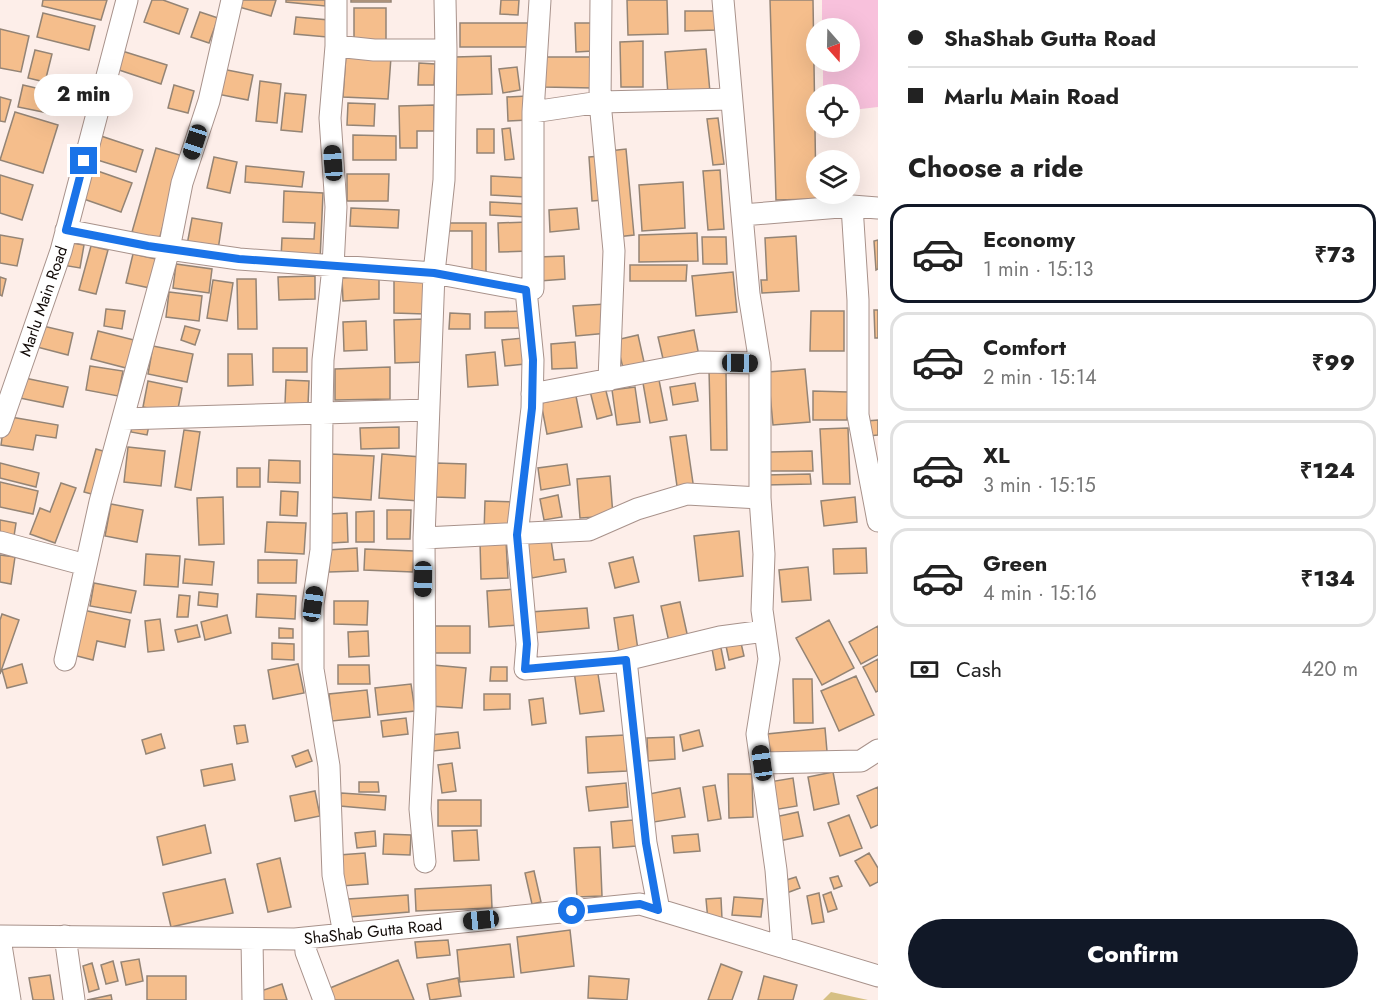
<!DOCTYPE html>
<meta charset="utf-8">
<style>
body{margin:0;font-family:Jost,sans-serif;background:#f2f2f2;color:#222;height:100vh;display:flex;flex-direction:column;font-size:22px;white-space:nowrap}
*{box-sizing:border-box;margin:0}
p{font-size:20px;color:#767676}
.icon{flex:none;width:33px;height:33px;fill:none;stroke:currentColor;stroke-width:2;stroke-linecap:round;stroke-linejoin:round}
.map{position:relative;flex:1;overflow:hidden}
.drawer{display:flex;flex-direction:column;background:#fff;width:510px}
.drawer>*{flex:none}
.hud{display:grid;align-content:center;height:132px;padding:0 30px;background:#fff}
.needle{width:39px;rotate:160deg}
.buttons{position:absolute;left:806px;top:18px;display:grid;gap:12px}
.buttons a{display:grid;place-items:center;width:54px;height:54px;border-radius:50%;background:#fff;box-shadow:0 6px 24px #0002;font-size:30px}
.end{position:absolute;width:27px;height:27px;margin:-14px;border:8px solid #1a73e8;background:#fff;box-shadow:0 0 0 3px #fff}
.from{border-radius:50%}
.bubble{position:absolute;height:42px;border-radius:21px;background:#fff;box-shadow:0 6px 24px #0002;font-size:20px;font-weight:800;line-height:42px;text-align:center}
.car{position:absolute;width:18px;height:36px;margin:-18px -9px;border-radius:8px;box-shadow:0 0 4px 2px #0007;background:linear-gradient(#222 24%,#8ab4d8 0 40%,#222 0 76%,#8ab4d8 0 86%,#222 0)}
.hud b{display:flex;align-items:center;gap:21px;height:57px;font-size:22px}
.hud b+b{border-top:2px solid #e0e0e0}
.hud i{width:15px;height:15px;background:#222}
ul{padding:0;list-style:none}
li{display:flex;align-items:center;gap:18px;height:99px;margin:0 12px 9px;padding:0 18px;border:3px solid #e0e0e0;border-radius:18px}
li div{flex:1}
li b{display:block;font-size:22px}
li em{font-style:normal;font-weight:800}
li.on{border-color:#111827}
li>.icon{width:54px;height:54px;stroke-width:1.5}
h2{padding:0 30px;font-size:27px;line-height:72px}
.pay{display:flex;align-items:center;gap:15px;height:66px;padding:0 30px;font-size:22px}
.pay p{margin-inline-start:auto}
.action{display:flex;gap:12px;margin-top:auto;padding:12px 30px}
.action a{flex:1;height:69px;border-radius:36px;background:#111827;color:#fff;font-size:24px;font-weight:800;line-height:69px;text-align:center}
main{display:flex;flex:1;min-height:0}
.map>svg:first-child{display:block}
.green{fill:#d6bf84}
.water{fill:#f8c1dc}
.building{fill:#f5be8c;stroke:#948475;stroke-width:1.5}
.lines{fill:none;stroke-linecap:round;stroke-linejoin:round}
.minor-casing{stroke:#a8928b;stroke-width:23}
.minor{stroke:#fff;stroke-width:21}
.route{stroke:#1a73e8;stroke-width:8}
.labels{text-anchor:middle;stroke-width:4.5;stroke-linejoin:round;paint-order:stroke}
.street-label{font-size:16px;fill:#110a07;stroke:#fff}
</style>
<main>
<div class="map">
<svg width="878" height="1000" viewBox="0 0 878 1000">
<rect width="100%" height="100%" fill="#fdeee9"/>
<path class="green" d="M831,992L868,1000H823Z"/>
<path class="water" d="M822,0H878V107L852,110L849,109V94H827L823,87V62H849V28H822Z"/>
<path class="building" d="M43,0H107L101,20L42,6Z
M152,0H163L188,9L179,34L144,22Z
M241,0H276L271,16L239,7Z
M286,0H325V6L286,2Z
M351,0H391V2H351Z
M501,0H519L518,15L500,14Z
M627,0H667L668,34L628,35Z
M770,0H813L816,194L818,199L776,200Z
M354,8H386V43L354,44Z
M685,11H716V30L685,31Z
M200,12L218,18L209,43L191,37Z
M43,13L95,26L89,50L37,37Z
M296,17L329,20L327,37L294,34Z
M460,23H530V47H460Z
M575,23H593V51L576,52Z
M0,29L29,36L21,72L0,68Z
M643,41V87H621L620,42Z
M706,49L710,92L668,95L665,52Z
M35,50L52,54L45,82L28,78Z
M119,50L167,65L161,84L113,68Z
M346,55L391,57L388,99L343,97Z
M491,56L492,94L455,95V57Z
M545,57H593V88L544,87Z
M419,63L435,64L434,85H418Z
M517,67L520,90L503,93L499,69Z
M222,69L253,75L248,100L217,94Z
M260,81L281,84L277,123L256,121Z
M23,85L62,94L58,115L18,107Z
M174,85L194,91L188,113L168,108Z
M285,93L306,95L302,132L281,130Z
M527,96L528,120L508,121L507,97Z
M0,97L11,100L5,122L0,121Z
M348,103L375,104L374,126L347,125Z
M434,105V131H417V148H400L399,106Z
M15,112L58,125L43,173L0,160Z
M718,118L724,164L713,165L707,119Z
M510,128L514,159L505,160L502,129Z
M477,129H494V153H477Z
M98,135L143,150L136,172L91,158Z
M353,135L396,136V160H353Z
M156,148L183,156L159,240L132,232Z
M626,149L634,235L617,237L609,151Z
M601,156L604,200L592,201L589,157Z
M214,157L237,162L230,193L207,188Z
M246,166L304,172L302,187L245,182Z
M89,168L132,183L121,212L78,197Z
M720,170L724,229L708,230L703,171Z
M347,174H389L388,201H347Z
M0,175L33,185L22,220L0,213Z
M491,176L528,178L527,197L491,195Z
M683,182L685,228L642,231L639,185Z
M284,191L323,193L320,261L281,259L282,238L314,239L315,223L283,222Z
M490,202L527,204L526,217L490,215Z
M351,208L399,210L398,228L350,226Z
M577,208L579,229L550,232L549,210Z
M192,218L222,223L218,250L187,245Z
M528,222L529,251L499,252L498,223Z
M446,223H486V279H472V231H446Z
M697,233L698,261L639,262V235Z
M0,235L23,239L17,266L0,263Z
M796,236L799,291L762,293L761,280H767L765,238Z
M702,237H726L727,264H703Z
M878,240V269L876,270L874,241Z
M60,241L84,245L80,268L56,264Z
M91,246L108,250L96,294L79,290Z
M133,254L156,259L150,288L126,283Z
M564,256L565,279L540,281L538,257Z
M176,264L212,269L209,293L173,288Z
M630,265H687L686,281H630Z
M733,272L737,312L696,316L692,276Z
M315,276V299L279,300L278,277Z
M379,276V299L343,301L342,278Z
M0,277L6,279L2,296L0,295Z
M394,278H426L425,314L394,313Z
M237,279H256L257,329H238Z
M213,280L233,283L227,321L207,318Z
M169,292L202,296L199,321L166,317Z
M606,304L608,333L576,336L573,306Z
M106,309L125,311L122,329L104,326Z
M874,310H878V338H875Z
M525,311V328H485V312Z
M811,311H844V351H810Z
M450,313L470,314V329H449Z
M424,319L426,362L395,363L394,320Z
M366,321L367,350L344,351L343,322Z
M43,326L73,333L68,355L37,347Z
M185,326L200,330L195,345L181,340Z
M694,330L699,356L664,363L658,337Z
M98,331L138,341L130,369L91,359Z
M638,335L646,371L625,376L616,340Z
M523,338L525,364L505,366L502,340Z
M575,342L577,368L552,369L551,344Z
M153,346L193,354L187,382L148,374Z
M273,348H307V372H273Z
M495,352L498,385L468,387L466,355Z
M228,354H252L253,385L228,386Z
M90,366L123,371L118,396L86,390Z
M390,367V399L335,400V369Z
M805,369L810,422L773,425L768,372Z
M709,370H726L727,450H711Z
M20,377L68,387L63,407L15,397Z
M286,380L309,381L308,405L285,404Z
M659,380L667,420L650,423L643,383Z
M148,381L182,388L177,414L143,407Z
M695,383L698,401L673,405L670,387Z
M605,387L612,415L597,419L590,391Z
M635,387L640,422L617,425L612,390Z
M813,391L848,392L847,420H813Z
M576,396L582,427L547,434L541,403Z
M134,413L151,416L147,435L131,432Z
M5,416L58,425L56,438L36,435L33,450L1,445Z
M878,420V435L869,436L867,421Z
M399,427V448L361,449L360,428Z
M848,428L850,484H823L820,429Z
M184,430L200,432L191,490L175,487Z
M686,435L694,490L678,493L670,437Z
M128,447L165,451L161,486L124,482Z
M96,449L110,453L99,496L84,492Z
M812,451L813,471H770V452Z
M330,454L374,456L371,500L327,497Z
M382,454L422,457L419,501L379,498Z
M269,460L300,461V483L268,482Z
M0,463L39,473L36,487L0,478Z
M436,463L466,464L465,498L435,497Z
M567,464L570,485L541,490L538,468Z
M237,468H260V487H237Z
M810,474L811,484L765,485V475Z
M610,476L613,516L580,518L577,479Z
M0,482L38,491L33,514L0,507Z
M61,483L76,488L55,543L30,534L40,508L50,512Z
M281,491L298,492L297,516L280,515Z
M558,495L562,517L544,520L540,499Z
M223,497L224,544L199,545L197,498Z
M855,497L857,522L824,526L821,501Z
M485,501L515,502L514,534L484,533Z
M111,504L143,510L137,542L105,536Z
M387,510H411L410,539H387Z
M374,511V542H356V512Z
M347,513L348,542L331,543L329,514Z
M0,520L16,523L14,536L0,533Z
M267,522L306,523L304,554L265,552Z
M739,531L743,576L699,581L694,536Z
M551,540L554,560L564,559L566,572L532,578L526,544Z
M506,541L508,578L481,579L480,542Z
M357,548L358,571L329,572L328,550Z
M866,548L867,573L834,574L833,549Z
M365,549L414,551L413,572L364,570Z
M146,554L180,556L178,587L144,585Z
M0,555L15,557L11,584L0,582Z
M633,557L639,582L615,588L609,563Z
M185,559L214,562L212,585L183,583Z
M258,560H297L296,583H258Z
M808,567L811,600L782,602L779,570Z
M94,583L136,591L131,613L90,606Z
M516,589L518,625L489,627L487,591Z
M199,592L218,594L217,607L198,605Z
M257,594L296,596L295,619L256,617Z
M179,595L190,596L188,617H177Z
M334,601H368L367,625L334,624Z
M680,602L688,638L669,642L661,606Z
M587,608L589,628L532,633L530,612Z
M83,610L130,620L125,647L97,641L93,660L73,655Z
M2,614L19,620L0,674V620Z
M227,615L231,633L205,640L201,622Z
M633,615L638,650L619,653L614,618Z
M160,619L164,650L148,652L145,621Z
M829,620L854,668L822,685L796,638Z
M197,625L200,637L178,642L175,630Z
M430,626H470V653H430Z
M878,626V655L861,664L849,642Z
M279,628L293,629V638H279Z
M368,631L369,656L349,657L348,632Z
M272,643L294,644V660L272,659Z
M741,643L744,656L729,660L726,646Z
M721,648L725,668L716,670L712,649Z
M878,659V691L876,692L863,667Z
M22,664L27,683L7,688L2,670Z
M298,664L304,693L273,699L268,670Z
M338,665H369L370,684H338Z
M433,665L466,668L462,708L429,706Z
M491,667H507V681H490Z
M597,668L604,711L580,714L574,671Z
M856,676L874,715L839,731L821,691Z
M793,679H812L813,723H794Z
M411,684L415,711L378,715L375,688Z
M367,690L370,717L332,721L329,694Z
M484,694H510V709L484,710Z
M543,698L546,723L532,725L529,700Z
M406,718L408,734L383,737L381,721Z
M245,725L248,742L237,744L234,726Z
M825,728L828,763L771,769L767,734Z
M699,730L703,746L683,751L680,735Z
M458,732L460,748L433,751L431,735Z
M161,734L165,748L146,754L142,740Z
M625,735L627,771L588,773L586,737Z
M674,737L675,759L648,761L647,738Z
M308,750L312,761L296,767L292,756Z
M452,763L456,791L442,793L438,765Z
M232,764L235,780L204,786L201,770Z
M833,772L839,804L814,810L808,777Z
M728,774H752L753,817L729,818Z
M793,778L797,806L773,810L769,782Z
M359,782H378L379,792H359Z
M626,783L628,807L589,811L586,787Z
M715,785L721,819L708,821L703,787Z
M878,787V825L871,828L857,796Z
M680,788L685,817L654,822L649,794Z
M315,791L320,816L295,821L290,796Z
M341,793L386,796L385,810L340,806Z
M438,800H481V826H438Z
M798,812L803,836L779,841L775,817Z
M849,815L862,848L840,856L828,823Z
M633,820L636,846L613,848L611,822Z
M205,825L211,853L163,865L157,837Z
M477,830L479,860L454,861L452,831Z
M375,831L376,846L357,848L355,833Z
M384,834L411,835L410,855L383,854Z
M698,834L700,851L674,853L672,836Z
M600,847L602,896L577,897L574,848Z
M365,853L368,884L341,886L339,855Z
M869,853L878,868V882L870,886L855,861Z
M280,858L291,907L268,912L257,864Z
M534,871L541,902L532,904L525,873Z
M838,876L842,886L834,889L830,878Z
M796,877L800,888L784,894L780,882Z
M225,879L233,913L171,927L163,893Z
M491,885L492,908L416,911L415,889Z
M831,892L837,909L828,912L823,895Z
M819,893L824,922L812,924L807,896Z
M408,895L409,912L349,917L348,899Z
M734,897L763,899L761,917L732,915Z
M721,898L722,919L708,921L706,899Z
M570,930L574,966L521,973L517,937Z
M448,940L450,955L417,958L415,942Z
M510,944L514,977L460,982L457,950Z
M139,959L143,981L126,985L121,962Z
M398,960L414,1000H334L330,988Z
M113,961L118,981L106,984L101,965Z
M92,963L99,989L89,992L83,966Z
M721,964L742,972L732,1000H708Z
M50,975L54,1000H33L29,978Z
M147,976H186V1000H147Z
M589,976L629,979L627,1000L588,998Z
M764,976L797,985L793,1000H758Z
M458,978L461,996L430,1000L427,984Z
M282,984L287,1000H248L246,996Z
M111,995L112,1000H87Z"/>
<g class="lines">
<defs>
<path id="minor" d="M601,0L600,102L614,251L609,380
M723,0L742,215
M336,46V0
M533,112L600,102L731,99
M878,208L852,206L858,300V415L878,521
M66,230L148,246L239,259L434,273L444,180L446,50
M526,290L533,289V112L540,0
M532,394L700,362L760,363
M428,410L322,413L323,360L333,267L336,207L330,118L336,46L374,50H446L445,0
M123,419L322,413L321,550L313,604V669L329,766L333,875L344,934
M0,427L61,251L127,0
M760,498L764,554L762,610L769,659L757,734L776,870L782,947
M424,538L434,273L526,290L533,360L532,408L517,535L527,644L525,669L617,662L720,637L765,631
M0,542L86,565
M65,660L100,502L169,249L182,183L209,101L232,0
M626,660L646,843L659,910
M762,763L861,761L878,750
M425,862L420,809L425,709L424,538L589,530L637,509L687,494L760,498V363L749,294L742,215L852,206
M0,936L295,939L640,904L878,976
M65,936L74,1000
M305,938L306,952L324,1000
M0,939L10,1000
M252,939L253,1000"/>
</defs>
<use href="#minor" class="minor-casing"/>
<use href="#minor" class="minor"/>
</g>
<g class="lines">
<path class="route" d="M84,161L66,230L148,246L239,259L434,273L526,290L533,360L532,408L517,535L527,644L525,669L626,660L646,843L658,910L640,904L572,911"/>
</g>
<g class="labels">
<g class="street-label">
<text transform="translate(43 301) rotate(-71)" y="6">Marlu Main Road</text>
<text transform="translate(373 931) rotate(-6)" y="6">ShaShab Gutta Road</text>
</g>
</g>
</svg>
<div class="buttons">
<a><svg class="needle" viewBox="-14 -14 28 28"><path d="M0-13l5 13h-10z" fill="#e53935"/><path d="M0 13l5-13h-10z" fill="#767676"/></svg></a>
<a><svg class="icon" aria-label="locate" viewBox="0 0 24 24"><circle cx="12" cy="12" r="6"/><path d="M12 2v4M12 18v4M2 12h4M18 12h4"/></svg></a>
<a><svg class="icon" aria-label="layers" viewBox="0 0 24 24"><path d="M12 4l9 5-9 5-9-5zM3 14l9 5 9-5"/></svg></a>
</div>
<i class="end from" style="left:572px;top:911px"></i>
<i class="end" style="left:84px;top:161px"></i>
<div class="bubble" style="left:34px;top:74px;width:99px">2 min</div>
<i class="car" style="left:195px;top:142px;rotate:198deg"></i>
<i class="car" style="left:333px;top:163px;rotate:356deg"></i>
<i class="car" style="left:740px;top:363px;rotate:91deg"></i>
<i class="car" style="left:423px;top:579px;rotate:181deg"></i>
<i class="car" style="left:313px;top:604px;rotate:8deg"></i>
<i class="car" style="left:762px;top:763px;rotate:352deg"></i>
<i class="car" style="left:481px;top:920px;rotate:264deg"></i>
</div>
<section class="drawer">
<div class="hud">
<b><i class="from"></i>ShaShab Gutta Road</b>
<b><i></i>Marlu Main Road</b>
</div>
<h2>Choose a ride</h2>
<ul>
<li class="on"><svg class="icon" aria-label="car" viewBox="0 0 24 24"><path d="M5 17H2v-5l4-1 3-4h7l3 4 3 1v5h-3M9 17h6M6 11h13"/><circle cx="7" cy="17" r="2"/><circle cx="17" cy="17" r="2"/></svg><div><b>Economy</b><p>1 min · 15:13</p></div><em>₹73</em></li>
<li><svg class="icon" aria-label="car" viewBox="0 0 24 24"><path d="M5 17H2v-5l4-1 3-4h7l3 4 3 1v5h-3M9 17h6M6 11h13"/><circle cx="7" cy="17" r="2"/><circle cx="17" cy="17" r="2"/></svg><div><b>Comfort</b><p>2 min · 15:14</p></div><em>₹99</em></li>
<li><svg class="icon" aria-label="car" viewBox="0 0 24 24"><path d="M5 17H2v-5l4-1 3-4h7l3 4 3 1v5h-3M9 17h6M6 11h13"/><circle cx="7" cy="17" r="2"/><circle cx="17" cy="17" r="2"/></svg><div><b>XL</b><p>3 min · 15:15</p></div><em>₹124</em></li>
<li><svg class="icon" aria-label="car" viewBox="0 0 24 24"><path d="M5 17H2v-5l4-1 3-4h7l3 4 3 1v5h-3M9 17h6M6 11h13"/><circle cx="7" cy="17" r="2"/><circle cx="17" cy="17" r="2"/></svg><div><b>Green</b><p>4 min · 15:16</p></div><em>₹134</em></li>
</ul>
<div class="pay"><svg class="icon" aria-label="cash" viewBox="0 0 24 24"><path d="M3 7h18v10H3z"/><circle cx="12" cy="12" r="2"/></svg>Cash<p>420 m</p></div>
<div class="action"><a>Confirm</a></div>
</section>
</main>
